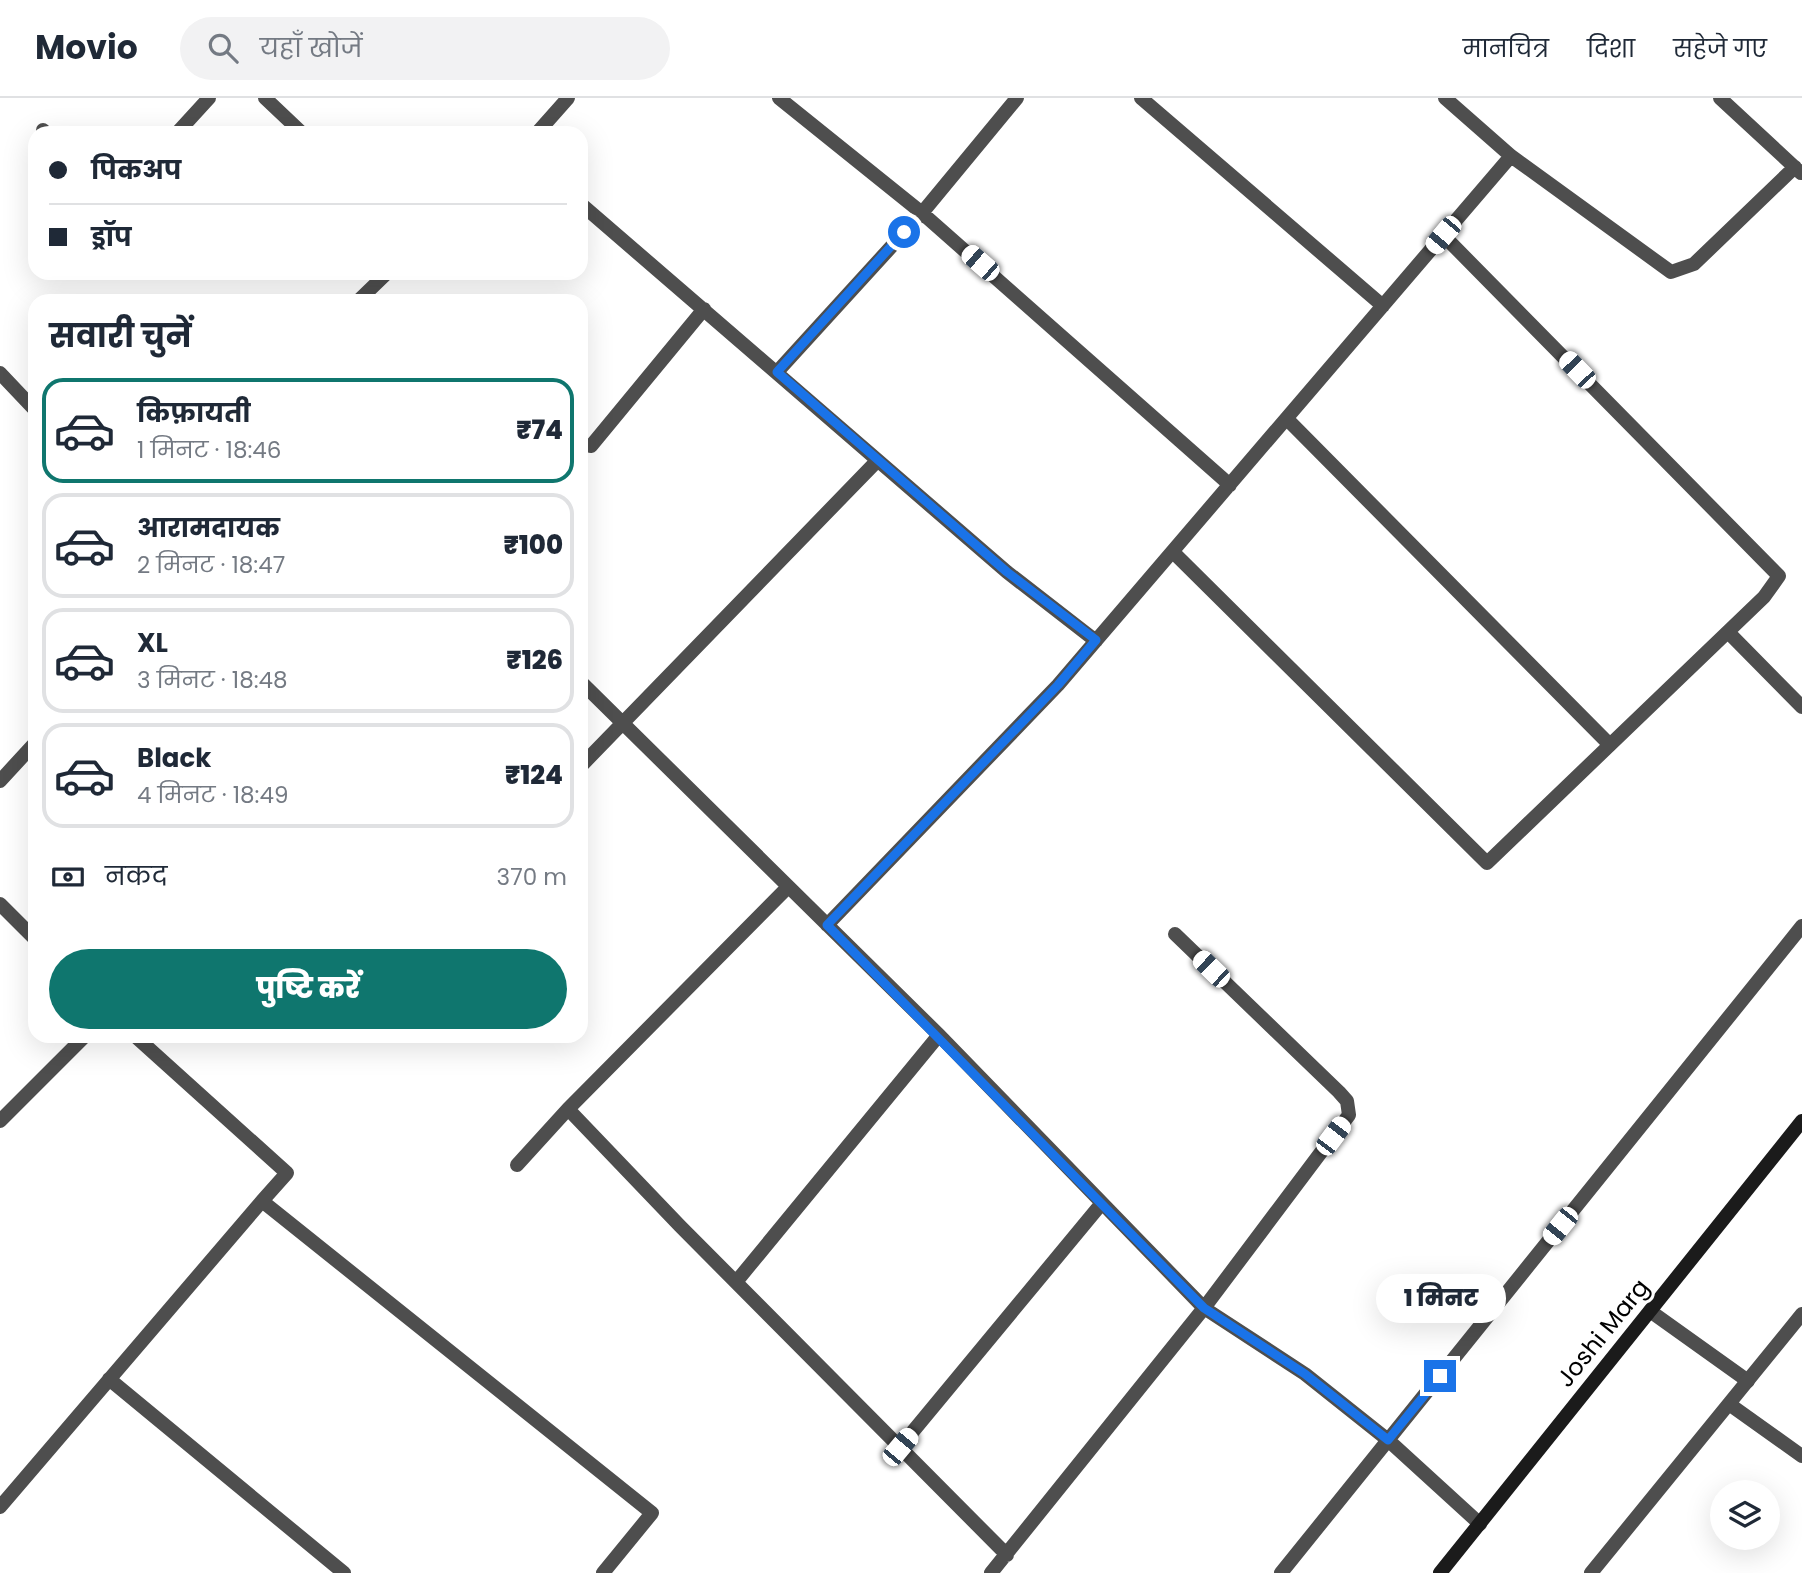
<!DOCTYPE html>
<html lang="hi">
<meta charset="utf-8">
<style>
body{margin:0;font-family:Poppins,"Noto Sans Devanagari",sans-serif;background:#f2f2f3;color:#1f2937;height:100vh;display:flex;flex-direction:column;font-size:26px;white-space:nowrap}
*{box-sizing:border-box;margin:0}
p{font-size:23px;color:#747a83}
.icon{flex:none;width:38px;height:38px;fill:none;stroke:currentColor;stroke-width:2;stroke-linecap:round;stroke-linejoin:round}
.map{position:relative;flex:1;overflow:hidden}
.drawer{position:absolute;left:28px;top:196px;width:560px;height:749px;display:flex;flex-direction:column;background:#fff;border-radius:21px;box-shadow:0 7px 28px #0002}
.drawer>*{flex:none}
.banner{position:absolute;left:28px;top:28px;width:560px;height:154px;border-radius:21px;box-shadow:0 7px 28px #0002;display:grid;align-content:center;height:154px;padding:0 21px;background:#fff}
.buttons{position:absolute;left:1710px;top:1382px;display:grid;gap:14px}
.buttons a{display:grid;place-items:center;width:70px;height:70px;border-radius:50%;background:#fff;box-shadow:0 7px 28px #0002;font-size:35px}
.end{position:absolute;width:32px;height:32px;margin:-16px;border:9px solid #1a73e8;background:#fff;box-shadow:0 0 0 4px #fff}
.from{border-radius:50%}
.bubble{position:absolute;height:49px;border-radius:24px;background:#fff;box-shadow:0 7px 28px #0002;font-size:23px;font-weight:800;line-height:49px;text-align:center}
.car{position:absolute;width:21px;height:42px;margin:-21px -10px;border-radius:9px;box-shadow:0 0 5px 2px #0007;background:linear-gradient(#fff 24%,#345 0 40%,#fff 0 76%,#345 0 86%,#fff 0)}
.banner b{display:flex;align-items:center;gap:24px;height:66px;font-size:26px}
.banner b+b{border-top:2px solid #e0e1e3}
.banner i{width:18px;height:18px;background:#1f2937}
ul{padding:0;list-style:none}
li{display:flex;align-items:center;gap:21px;height:105px;margin:0 14px 10px;padding:0 7px;border:4px solid #e0e1e3;border-radius:21px}
li div{flex:1}
li b{display:block;font-size:26px}
li em{font-style:normal;font-weight:800}
li.selected{border-color:#0f766e}
li>.icon{width:63px;height:63px;stroke-width:1.5}
h2{padding:0 21px;font-size:32px;line-height:84px}
.pay{display:flex;align-items:center;gap:18px;height:77px;padding:0 21px;font-size:26px}
.pay p{margin-inline-start:auto}
.button{display:flex;gap:14px;margin-top:auto;padding:14px 21px}
.button a{flex:1;height:80px;border-radius:42px;background:#0f766e;color:#fff;font-size:28px;font-weight:800;line-height:80px;text-align:center}
header{display:flex;align-items:center;gap:42px;box-sizing:border-box;height:98px;padding:0 35px;background:#fff;border-bottom:2px solid #e0e1e3}
header strong{font-size:33px}
nav{display:flex;gap:38px;margin-inline-start:auto;font-size:24px}
.search{width:490px;height:63px;background:#f2f2f3;display:flex;align-items:center;gap:18px;box-sizing:border-box;padding:0 24px;border-radius:38px;color:#747a83;font-size:26px}
.map>svg:first-child{display:block}
.lines{fill:none;stroke-linecap:round;stroke-linejoin:round}
.lane{stroke:#4e4e4e;stroke-width:14}
.street{stroke:#4e4e4e;stroke-width:14}
.secondary{stroke:#1b1b1b;stroke-width:14}
.route{stroke:#1a73e8;stroke-width:9}
.labels{text-anchor:middle;stroke-width:6;stroke-linejoin:round;paint-order:stroke}
.street-label{font-size:24px;fill:#000;stroke:#fff}
</style>
<header>
<strong>Movio</strong>
<div class="search"><svg class="icon" aria-label="search" viewBox="0 0 24 24"><circle cx="10" cy="10" r="6"/><path d="M15 15l6 6"/></svg>यहाँ खोजें</div>
<nav><a>मानचित्र</a><a>दिशा</a><a>सहेजे गए</a></nav>
</header>
<div class="map">
<svg width="1802" height="1475" viewBox="0 0 1802 1475">
<rect width="100%" height="100%" fill="#fff"/>
<g class="lines">
<path class="lane" d="M1650,1213L1748,1283"/>
<path class="street" d="M265,0L302,35
M779,0L922,115L1230,387
M1141,0L1383,208
M1720,0L1801,75
M43,32L46,35
M177,35L209,0
M537,35L568,0
M1511,58L1671,174L1694,166L1795,69
M581,106L1007,474L1096,543
M358,203L387,175
M777,274L922,115L1017,0
M0,275L35,312
M1287,321L1610,647
M591,348L704,211
M1173,454L1487,765L1764,499L1779,478L1443,137
M1728,534L1802,609
M581,584L939,937L1204,1210L1305,1276L1388,1342L1480,1426
M581,668L877,363
M0,683L35,645
M788,789L568,1011L680,1128L1007,1457
M0,806L35,841
M827,827L1058,587L1511,58L1445,0
M135,938L287,1075L262,1103
M0,1023L85,938
M517,1067L568,1011
M736,1184L939,937
M109,1281L344,1475
M1729,1306L1802,1358
M900,1349L1102,1105
M0,1409L262,1103L652,1415L603,1475
M991,1475L1204,1210L1349,1017L1347,1003L1339,994L1175,836
M1281,1475L1802,828
M1591,1475L1802,1216"/>
<path class="secondary" d="M1440,1475L1802,1023"/>
</g>
<g class="lines">
<path class="route" d="M904,134L777,274L1007,474L1096,542L1058,587L827,827L1204,1210L1305,1276L1388,1342L1440,1278"/>
</g>
<g class="labels">
<g class="street-label">
<text transform="translate(1603 1235) rotate(-51)" y="8">Joshi Marg</text>
</g>
</g>
</svg>
<div class="buttons">
<a><svg class="icon" aria-label="layers" viewBox="0 0 24 24"><path d="M12 4l9 5-9 5-9-5zM3 14l9 5 9-5"/></svg></a>
</div>
<i class="end from" style="left:904px;top:134px"></i>
<i class="end" style="left:1440px;top:1278px"></i>
<div class="bubble" style="left:1376px;top:1176px;width:130px">1 मिनट</div>
<i class="car" style="left:1443px;top:137px;rotate:220deg"></i>
<i class="car" style="left:980px;top:165px;rotate:311deg"></i>
<i class="car" style="left:1577px;top:272px;rotate:316deg"></i>
<i class="car" style="left:1211px;top:871px;rotate:314deg"></i>
<i class="car" style="left:1333px;top:1038px;rotate:37deg"></i>
<i class="car" style="left:1560px;top:1128px;rotate:219deg"></i>
<i class="car" style="left:900px;top:1349px;rotate:40deg"></i>
<div class="banner">
<b><i class="from"></i>पिकअप</b>
<b><i></i>ड्रॉप</b>
</div>
<section class="drawer">
<h2>सवारी चुनें</h2>
<ul>
<li class="selected"><svg class="icon" aria-label="car" viewBox="0 0 24 24"><path d="M5 17H2v-5l4-1 3-4h7l3 4 3 1v5h-3M9 17h6M6 11h13"/><circle cx="7" cy="17" r="2"/><circle cx="17" cy="17" r="2"/></svg><div><b>किफ़ायती</b><p>1 मिनट · 18:46</p></div><em>₹74</em></li>
<li><svg class="icon" aria-label="car" viewBox="0 0 24 24"><path d="M5 17H2v-5l4-1 3-4h7l3 4 3 1v5h-3M9 17h6M6 11h13"/><circle cx="7" cy="17" r="2"/><circle cx="17" cy="17" r="2"/></svg><div><b>आरामदायक</b><p>2 मिनट · 18:47</p></div><em>₹100</em></li>
<li><svg class="icon" aria-label="car" viewBox="0 0 24 24"><path d="M5 17H2v-5l4-1 3-4h7l3 4 3 1v5h-3M9 17h6M6 11h13"/><circle cx="7" cy="17" r="2"/><circle cx="17" cy="17" r="2"/></svg><div><b>XL</b><p>3 मिनट · 18:48</p></div><em>₹126</em></li>
<li><svg class="icon" aria-label="car" viewBox="0 0 24 24"><path d="M5 17H2v-5l4-1 3-4h7l3 4 3 1v5h-3M9 17h6M6 11h13"/><circle cx="7" cy="17" r="2"/><circle cx="17" cy="17" r="2"/></svg><div><b>Black</b><p>4 मिनट · 18:49</p></div><em>₹124</em></li>
</ul>
<div class="pay"><svg class="icon" aria-label="cash" viewBox="0 0 24 24"><path d="M3 7h18v10H3z"/><circle cx="12" cy="12" r="2"/></svg>नकद<p>370 m</p></div>
<div class="button"><a>पुष्टि करें</a></div>
</section>
</div>
